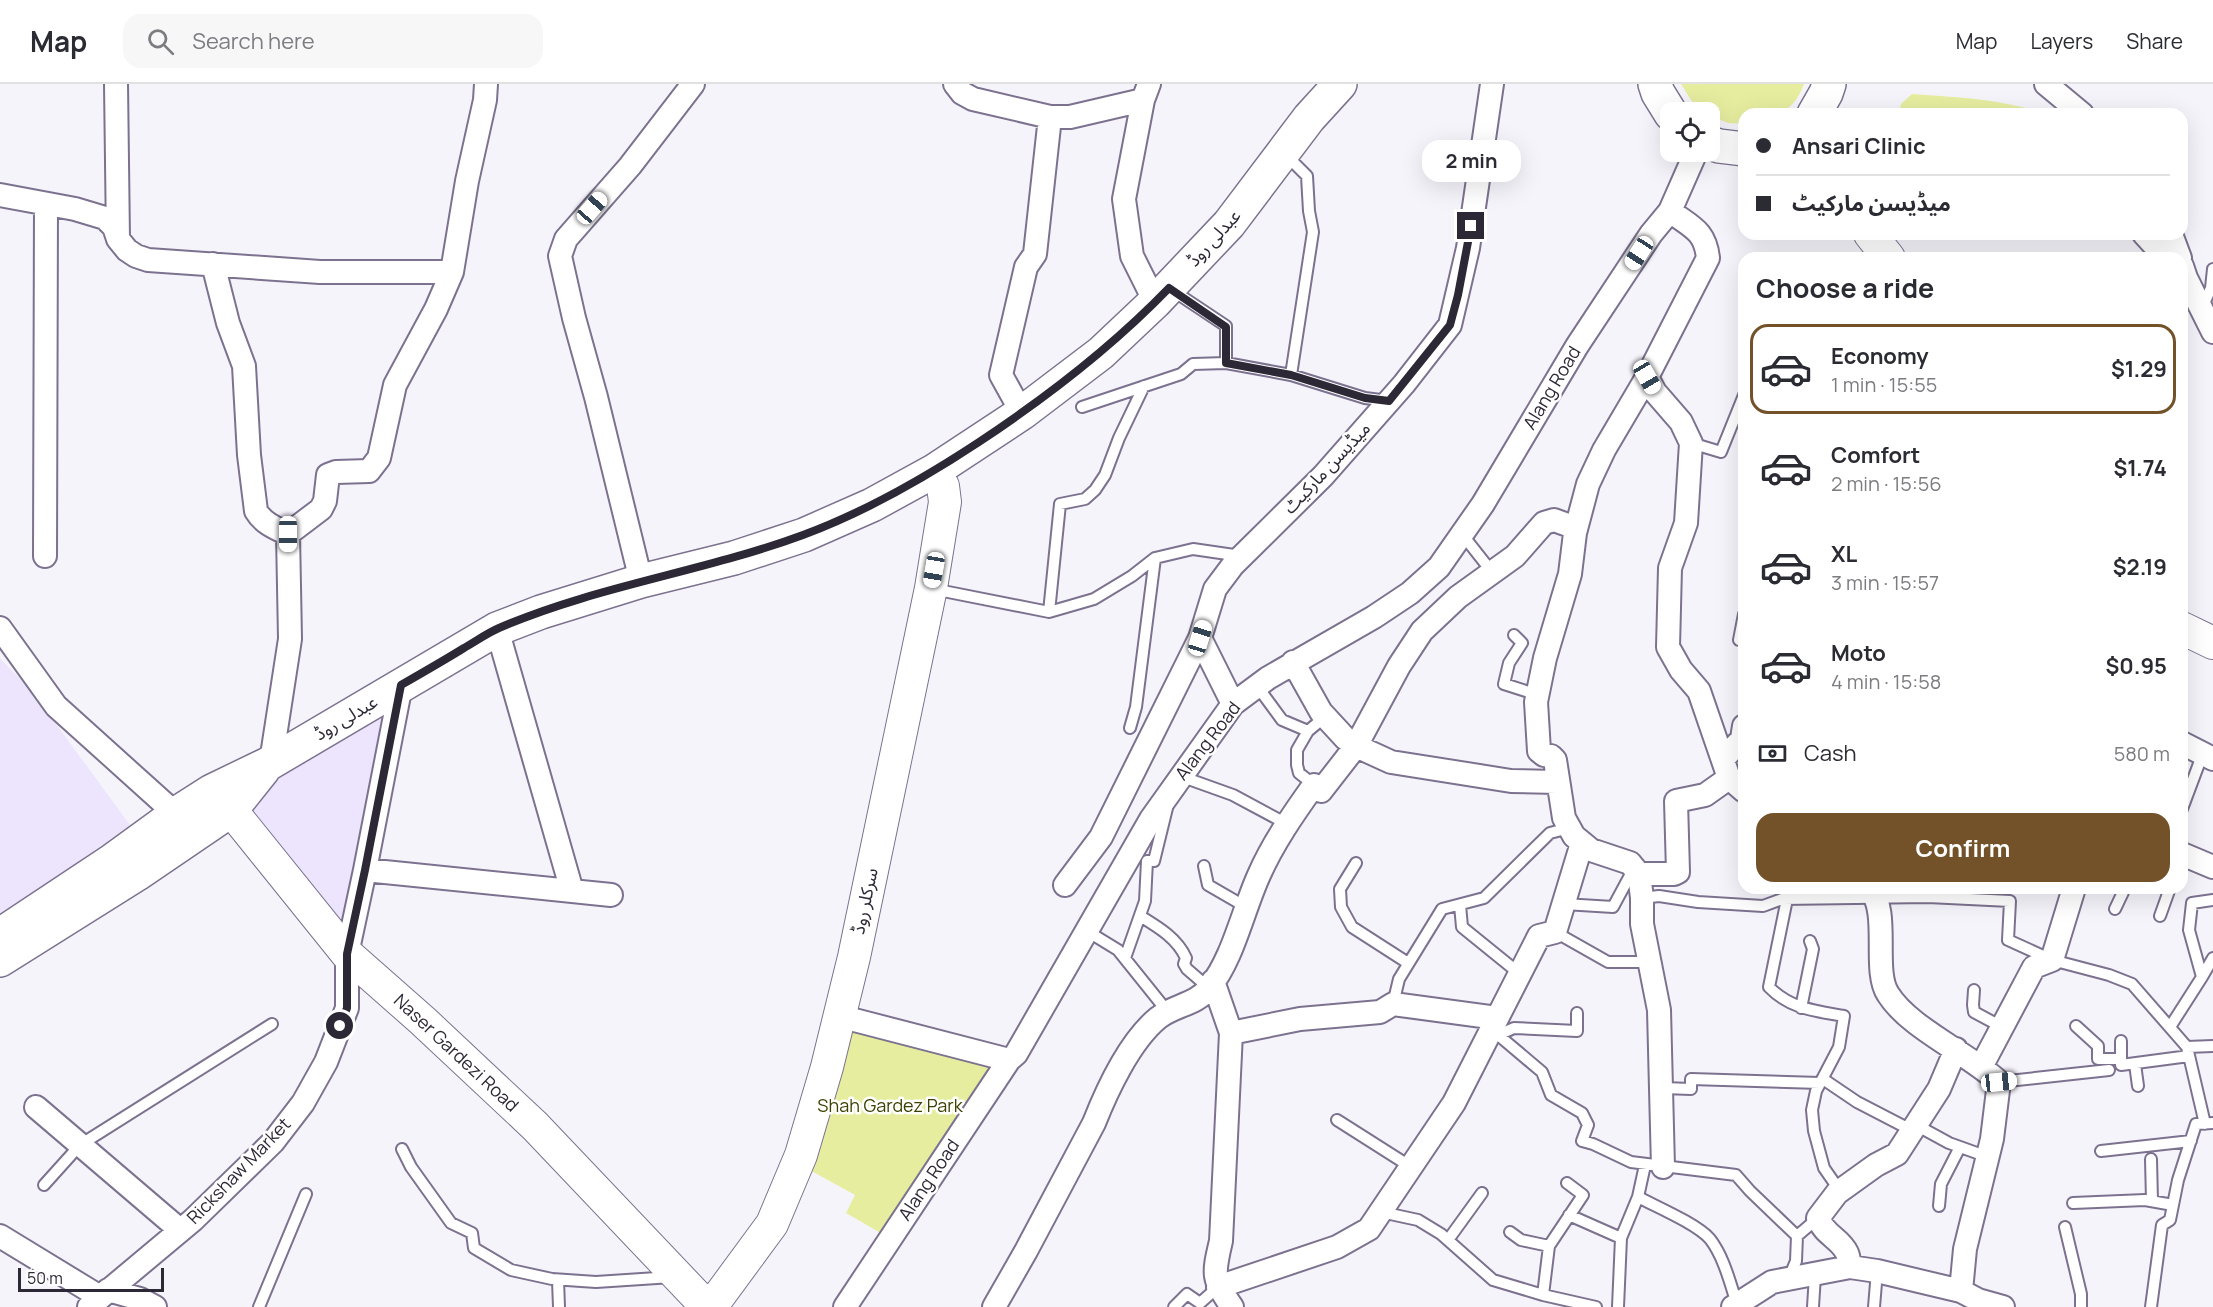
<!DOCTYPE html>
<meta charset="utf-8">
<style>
body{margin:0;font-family:Manrope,"Noto Sans Arabic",sans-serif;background:#f7f7f7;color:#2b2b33;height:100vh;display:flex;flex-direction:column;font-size:22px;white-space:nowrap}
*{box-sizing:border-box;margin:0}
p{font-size:20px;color:#7c7c81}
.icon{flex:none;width:33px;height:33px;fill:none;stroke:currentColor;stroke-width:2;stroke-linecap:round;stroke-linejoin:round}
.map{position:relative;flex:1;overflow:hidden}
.drawer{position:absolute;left:1738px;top:168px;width:450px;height:642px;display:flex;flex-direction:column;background:#fff;border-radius:18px;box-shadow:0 6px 24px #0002}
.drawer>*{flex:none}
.hud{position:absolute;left:1738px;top:24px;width:450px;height:132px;border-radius:18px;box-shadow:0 6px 24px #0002;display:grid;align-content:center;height:132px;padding:0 18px;background:#fff}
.controls{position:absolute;left:1660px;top:18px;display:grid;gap:12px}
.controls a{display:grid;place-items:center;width:60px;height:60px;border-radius:12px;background:#fff;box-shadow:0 6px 24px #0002;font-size:30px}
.scale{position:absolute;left:18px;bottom:15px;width:146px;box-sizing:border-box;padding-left:6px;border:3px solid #2d2835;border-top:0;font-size:16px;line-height:21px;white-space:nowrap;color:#2d2835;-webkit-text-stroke:4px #fff;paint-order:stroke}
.end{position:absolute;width:27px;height:27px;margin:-14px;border:8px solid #2d2835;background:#fff;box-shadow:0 0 0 3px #fff}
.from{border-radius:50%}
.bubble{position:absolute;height:42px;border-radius:18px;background:#fff;box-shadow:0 6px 24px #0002;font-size:20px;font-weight:700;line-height:42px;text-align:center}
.car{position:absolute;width:18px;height:36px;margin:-18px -9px;border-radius:8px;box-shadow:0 0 4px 2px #0007;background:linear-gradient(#fff 24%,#345 0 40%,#fff 0 76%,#345 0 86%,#fff 0)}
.hud b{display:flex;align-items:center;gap:21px;height:57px;font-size:22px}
.hud b+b{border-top:2px solid #e1e1e2}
.hud i{width:15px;height:15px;background:#2b2b33}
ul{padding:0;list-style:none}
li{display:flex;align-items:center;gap:18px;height:90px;margin:0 12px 9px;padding:0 6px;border:3px solid transparent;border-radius:18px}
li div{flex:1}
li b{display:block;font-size:22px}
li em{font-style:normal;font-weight:700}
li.selected{border-color:#735129}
li>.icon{width:54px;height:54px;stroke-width:1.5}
h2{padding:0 18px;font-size:27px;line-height:72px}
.pay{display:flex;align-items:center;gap:15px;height:66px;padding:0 18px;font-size:22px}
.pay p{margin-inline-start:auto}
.action{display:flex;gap:12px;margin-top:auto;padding:12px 18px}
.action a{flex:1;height:69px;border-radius:18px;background:#735129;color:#fff;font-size:24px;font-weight:700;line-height:69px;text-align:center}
header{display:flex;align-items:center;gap:36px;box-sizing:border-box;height:84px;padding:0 30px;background:#fff;border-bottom:2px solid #e1e1e2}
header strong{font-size:28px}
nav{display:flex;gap:33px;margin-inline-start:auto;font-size:21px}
.search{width:420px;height:54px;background:#f7f7f7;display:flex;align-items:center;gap:15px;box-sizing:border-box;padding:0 21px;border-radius:18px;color:#7c7c81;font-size:22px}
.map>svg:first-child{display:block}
.built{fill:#ede4fd}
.green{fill:#e7ed9f}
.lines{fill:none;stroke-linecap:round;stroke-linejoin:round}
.lane-casing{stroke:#7c728f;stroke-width:14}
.street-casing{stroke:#7c728f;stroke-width:26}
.secondary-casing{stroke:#7c728f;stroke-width:34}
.primary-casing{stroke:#7c728f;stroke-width:36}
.lane{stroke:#fff;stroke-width:10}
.street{stroke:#fff;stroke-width:22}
.secondary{stroke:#fff;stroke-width:32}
.primary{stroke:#fff;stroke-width:33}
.route{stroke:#2d2835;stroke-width:8}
.labels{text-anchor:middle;stroke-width:5;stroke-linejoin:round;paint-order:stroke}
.street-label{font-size:18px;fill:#2d2835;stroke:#fff}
.park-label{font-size:18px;fill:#3e4001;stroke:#fff}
</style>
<header>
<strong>Map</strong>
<div class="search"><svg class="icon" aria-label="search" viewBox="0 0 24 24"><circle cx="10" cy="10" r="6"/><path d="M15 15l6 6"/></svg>Search here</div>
<nav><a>Map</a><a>Layers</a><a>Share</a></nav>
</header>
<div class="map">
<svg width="2213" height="1223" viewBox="0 0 2213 1223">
<rect width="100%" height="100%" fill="#f6f4fb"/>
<path class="built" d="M0,574L34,610L130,741L0,833Z
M414,594L359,869L231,726Z"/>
<path class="green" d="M1681,0H1804C1792,33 1774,30 1744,30V40L1728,39L1710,32V28C1696,28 1688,11 1681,0Z
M1912,10C1951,13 2007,15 2043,30H1899L1901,20Z
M839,932L1009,976L891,1155L846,1129L855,1111L797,1079Z"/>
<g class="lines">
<defs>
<path id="lane" d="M1172,206L1226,242V279
M2202,224L2211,204L2213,185
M1291,291L1313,148L1309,127L1307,92L1293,78V69
M1082,323L1181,290L1193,280L1226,279L1291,291L1365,314L1389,317
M1691,359L1721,368L1744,311
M1462,450L1492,488
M933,505L1049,528L1094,515L1132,492L1155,474L1193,465L1241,472
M1049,528L1060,420L1085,415L1095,406L1105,391L1119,354L1144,302
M1514,551L1522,559L1509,579L1504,600L1538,611
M1739,556L1744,530
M1257,602L1282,636L1308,647
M1130,644L1136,623L1155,474
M1180,692L1233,711L1287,740
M1314,701L1299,689L1297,681V666L1308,647L1326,632
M2182,725L2203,669
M1356,779L1340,805L1341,823L1352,843L1408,879
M1204,782L1208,801L1246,823
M1642,814L1659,812L1698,818L1763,822L1782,815L1928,813L2010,817L2008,856L2052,876L2109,891L2132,900L2187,963L2205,1040
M1787,815L1769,903C1790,925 1816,927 1844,932L1839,963L1816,1007L1812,1026L1814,1047L1824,1084L1840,1107
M1564,820L1613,823L1634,784
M1460,821L1462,843L1520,890
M2115,825L2125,804
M1140,832C1158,843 1177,854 1186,874L1184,880L1187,885L1209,904
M2160,832L2170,804
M1087,847L1118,866L1167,927
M1555,848L1608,878H1649
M1125,874L1145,817L1147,777H1154L1167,724
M2202,893L2213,874
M1974,906L1973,921L1974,928L2002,943
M1393,920L1399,895L1442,825L1484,814L1550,749L1569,744
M1801,924L1813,865L1810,857
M2076,942L2098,962V975H2121
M2170,943L2202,893L2189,846L2192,819L2213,816
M1491,945L1542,988L1551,1011L1582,1029L1588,1041L1582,1057L1593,1060L1631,1078L1736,1091L1750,1107L1797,1152
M1498,951L1514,944L1577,947V929
M2121,957V981L2189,972
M2187,963L2213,962
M2135,980L2138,1002
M1823,995L1857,1018L1913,1047
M1999,998L2109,986
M1663,1004L1691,1005V995L1820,999
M1337,1036L1411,1083
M1916,1041L1949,1059L1988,1073
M402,1065L411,1083L451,1139L472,1149L474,1164L511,1186L552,1195L596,1198L672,1193
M2101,1067L2191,1057
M2151,1075L2152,1117
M44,1101L80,1061L272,940
M1638,1113C1657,1123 1697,1140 1710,1155C1724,1173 1730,1199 1737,1220
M2073,1119L2145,1116L2173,1121
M1939,1122L1941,1100L1960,1063
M1381,1128L1418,1136L1441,1150L1493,1196L1543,1211L1596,1223
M1569,1131L1621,1154
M2065,1143L2081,1210V1223
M1510,1148L1521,1156L1549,1162
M1448,1156L1482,1109
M1789,1194L1796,1177L1797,1152L1818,1134
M558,1196L559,1223
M1543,1211L1549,1162L1583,1111L1567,1099
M259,1223L306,1110
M1174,1223L1187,1210L1200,1219L1218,1203
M1618,1223L1621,1154L1638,1113L1645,1081
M1813,1223L1815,1191
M1874,1223L1877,1187
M2151,1223L2162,1141L2170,1136L2178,1096L2196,1040L2213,1039"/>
<path id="street" d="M116,0L118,155
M955,0L962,9L973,15L1050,33H1070L1143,16
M1149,0L1143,16L1124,115L1132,172L1155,218
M2046,0L2082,30
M0,111L75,125L105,134L114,143L118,155L127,166L136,172L148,176L320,188H452
M2144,150L2166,174
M2171,150L2180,174
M213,180L228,239L244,282L249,371L256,427C263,439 275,444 288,450
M2182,182L2186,194L2213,248
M1647,293L1655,308L1681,338L1691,359L1686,439L1670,484L1668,563L1681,586L1699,607L1729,694L1744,707
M1022,329L1001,291L1026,183L1035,170L1050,33
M288,450L321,425L325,417L328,391L336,388L369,387L379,374L395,301L436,225L452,188L467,97L485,16L486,0
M45,472L46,121
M641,497L596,313L574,234L560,172L566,155L630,82L693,0
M0,544L56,622L187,740
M497,545L572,807
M1293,578L1321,628L1345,654L1356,662L1391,678L1511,697L1557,698
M1233,620L1200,554L1215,505L1233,481L1323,392L1404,300L1450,241L1468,164L1492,0
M2182,659L2213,675
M1723,675L1742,655L1744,642
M271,678L290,555L288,450
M2182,770L2213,783
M365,786L611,811
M1639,790H1674L1678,788L1676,717L1705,711L1729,694
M1065,801L1101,753L1200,554
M1869,804C1891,826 1872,886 1888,910C1909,944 1968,969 1999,998L1992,1055L1965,1165L1961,1207L1978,1216L2003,1223
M1213,897L1231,949L1221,1157C1213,1191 1212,1194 1232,1223
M839,932L1009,976
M1231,949L1300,935L1380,928L1393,920L1497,934
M1981,983L2034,883L2052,876L2074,804
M36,1023L180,1146
M1663,1083L1659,926L1642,840V814L1639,790L1630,779L1591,766L1574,752L1564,734L1555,676L1551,672L1544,671L1539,667L1536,618L1545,574L1570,490L1575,449L1588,400L1604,366L1647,293L1708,174C1705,146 1691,143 1670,127
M0,1152L100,1213
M1850,1183C1849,1179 1849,1173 1847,1169C1840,1154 1824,1151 1818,1134L1837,1109L1876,1081L1897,1070L1939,1005L1956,965
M1218,1203L1337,1163L1369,1145L1454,1019L1539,852L1555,848L1582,759
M108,1206L140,1215L155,1223
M89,1223L193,1136L273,1058L303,1019L326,978L347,924V870L365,786L401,601
M845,1223L1009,976L1016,970L1151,735L1233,620L1268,594L1374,533L1410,509L1439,483L1483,420L1577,262L1651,150L1670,127L1696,68
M994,1223L1026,1167L1094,1039C1107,1006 1130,957 1158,934C1174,921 1196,921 1209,904C1233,875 1243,826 1259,791C1273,759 1294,729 1314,701L1321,707L1356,662L1399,582L1422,547L1458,513L1515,472L1544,439L1554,436L1576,444
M1733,1223L1772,1198L1850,1183L1877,1187L1961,1207"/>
<path id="secondary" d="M1870,150L1889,174
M2182,544L2213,559
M213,708L231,726L347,870L423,937L535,1042L707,1223
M711,1223L772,1140L801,1071L827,983L854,873L931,504L945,418L943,402L934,387"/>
<path id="primary" d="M1655,0L1658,9L1671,30
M1814,30L1826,9L1829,0
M1710,59L1719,62L1744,65
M0,851L110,778L176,730L212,707L268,680L497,545L541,528L641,497L734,474L804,451L872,421L934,387L1022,329L1101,269L1155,218L1229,140L1309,34L1340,0
M0,876L137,790L231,726L263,686"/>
</defs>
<use href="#lane" class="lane-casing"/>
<use href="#street" class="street-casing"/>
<use href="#secondary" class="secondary-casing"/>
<use href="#primary" class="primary-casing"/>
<use href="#lane" class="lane"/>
<use href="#street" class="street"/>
<use href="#secondary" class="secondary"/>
<use href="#primary" class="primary"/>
</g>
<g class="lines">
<path class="route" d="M340,942L347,924V870L365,786L401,601C422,589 443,577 464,564C475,558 487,549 499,544C596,502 703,488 803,451C865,428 923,395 979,358C1047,313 1112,263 1169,204L1226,243V279L1291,291L1365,314L1389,317L1450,241L1458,211L1471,142"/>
</g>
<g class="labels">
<g class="street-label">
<text transform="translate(1214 154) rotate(-48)" y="6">عبدلی روڈ</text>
<text transform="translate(1552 304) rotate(-59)" y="6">Alang Road</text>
<text transform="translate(1327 384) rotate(-47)" y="6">میڈیسن مارکیٹ</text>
<text transform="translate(346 634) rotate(-31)" y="6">عبدلی روڈ</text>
<text transform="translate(1208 657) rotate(-52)" y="6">Alang Road</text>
<text transform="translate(865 817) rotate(-78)" y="6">سرکلر روڈ</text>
<text transform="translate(456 969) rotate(43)" y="6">Naser Gardezi Road</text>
<text transform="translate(239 1087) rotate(-46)" y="6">Rickshaw Market</text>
<text transform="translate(929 1096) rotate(-56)" y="6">Alang Road</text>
</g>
<g class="park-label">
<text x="890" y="1028">Shah Gardez Park</text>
</g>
</g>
</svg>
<div class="controls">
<a><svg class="icon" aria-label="locate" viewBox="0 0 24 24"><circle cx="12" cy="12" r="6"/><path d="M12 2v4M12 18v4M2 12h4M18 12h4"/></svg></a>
</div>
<div class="scale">50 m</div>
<i class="end from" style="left:340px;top:942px"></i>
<i class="end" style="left:1471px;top:142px"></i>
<div class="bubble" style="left:1422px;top:56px;width:99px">2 min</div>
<i class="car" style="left:592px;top:124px;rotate:41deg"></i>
<i class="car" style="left:1639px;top:169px;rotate:213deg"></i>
<i class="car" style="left:1647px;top:293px;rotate:150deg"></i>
<i class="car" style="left:288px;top:450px;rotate:180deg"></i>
<i class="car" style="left:934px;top:486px;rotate:190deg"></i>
<i class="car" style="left:1200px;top:554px;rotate:17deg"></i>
<i class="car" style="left:1999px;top:998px;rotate:84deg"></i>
<div class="hud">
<b><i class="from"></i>Ansari Clinic</b>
<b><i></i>میڈیسن مارکیٹ</b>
</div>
<section class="drawer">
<h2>Choose a ride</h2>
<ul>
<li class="selected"><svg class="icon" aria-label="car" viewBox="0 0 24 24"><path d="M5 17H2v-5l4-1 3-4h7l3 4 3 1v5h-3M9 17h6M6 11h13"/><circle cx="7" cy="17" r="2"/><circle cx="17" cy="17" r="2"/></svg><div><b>Economy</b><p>1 min · 15:55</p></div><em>$1.29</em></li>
<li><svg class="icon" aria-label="car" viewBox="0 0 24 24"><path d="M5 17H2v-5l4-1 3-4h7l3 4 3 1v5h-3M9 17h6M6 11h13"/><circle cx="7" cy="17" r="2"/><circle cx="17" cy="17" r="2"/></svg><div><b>Comfort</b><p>2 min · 15:56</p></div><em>$1.74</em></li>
<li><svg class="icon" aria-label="car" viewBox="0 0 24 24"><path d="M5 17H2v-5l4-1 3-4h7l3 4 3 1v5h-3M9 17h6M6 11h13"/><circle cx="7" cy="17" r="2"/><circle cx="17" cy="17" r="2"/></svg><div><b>XL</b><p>3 min · 15:57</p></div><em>$2.19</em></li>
<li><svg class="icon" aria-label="car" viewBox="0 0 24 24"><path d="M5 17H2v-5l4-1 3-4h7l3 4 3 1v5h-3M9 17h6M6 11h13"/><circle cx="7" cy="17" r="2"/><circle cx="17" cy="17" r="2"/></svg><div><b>Moto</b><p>4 min · 15:58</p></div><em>$0.95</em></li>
</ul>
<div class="pay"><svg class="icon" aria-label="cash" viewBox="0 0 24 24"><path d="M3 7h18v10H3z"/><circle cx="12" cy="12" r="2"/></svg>Cash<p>580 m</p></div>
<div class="action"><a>Confirm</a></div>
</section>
</div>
